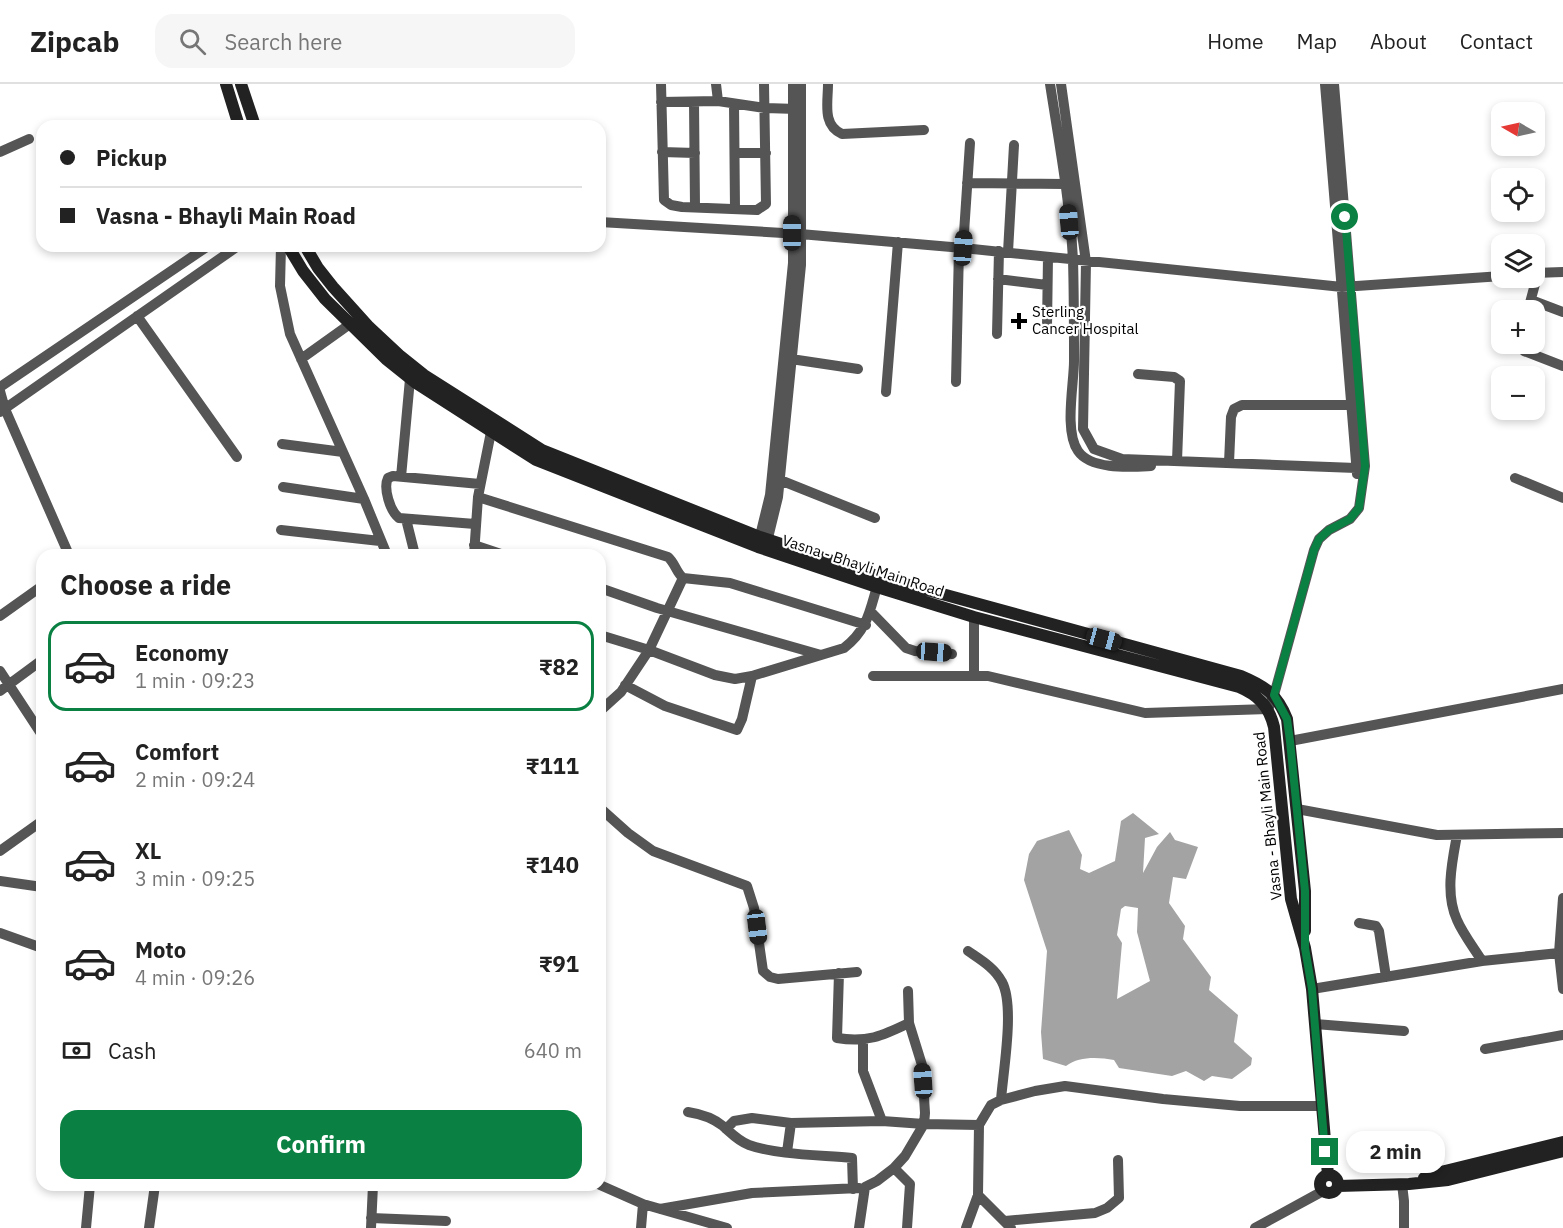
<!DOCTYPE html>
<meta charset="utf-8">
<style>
body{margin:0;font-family:"IBM Plex Sans",sans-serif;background:#f6f6f6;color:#222;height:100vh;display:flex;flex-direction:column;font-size:22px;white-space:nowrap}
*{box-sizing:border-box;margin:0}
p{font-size:20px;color:#767676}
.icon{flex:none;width:33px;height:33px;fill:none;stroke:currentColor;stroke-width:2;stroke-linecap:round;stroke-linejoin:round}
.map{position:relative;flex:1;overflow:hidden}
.drawer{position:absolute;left:36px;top:465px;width:570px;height:642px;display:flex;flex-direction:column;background:#fff;border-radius:18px;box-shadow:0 3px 9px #0003}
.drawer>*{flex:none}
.banner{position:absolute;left:36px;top:36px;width:570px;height:132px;border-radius:18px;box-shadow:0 3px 9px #0003;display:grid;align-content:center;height:132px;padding:0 24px;background:#fff}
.needle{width:39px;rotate:279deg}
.fabs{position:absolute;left:1491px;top:18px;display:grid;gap:12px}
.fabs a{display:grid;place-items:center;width:54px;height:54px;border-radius:12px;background:#fff;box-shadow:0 3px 9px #0003;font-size:30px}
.end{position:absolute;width:27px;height:27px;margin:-14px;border:8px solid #0b8043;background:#fff;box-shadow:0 0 0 3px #fff}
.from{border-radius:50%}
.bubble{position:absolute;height:42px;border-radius:18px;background:#fff;box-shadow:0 3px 9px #0003;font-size:20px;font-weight:700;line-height:42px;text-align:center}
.car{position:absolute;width:18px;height:36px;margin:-18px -9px;border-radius:8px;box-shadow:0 0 4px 2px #0007;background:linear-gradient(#222 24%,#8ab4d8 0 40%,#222 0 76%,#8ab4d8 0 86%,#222 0)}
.banner b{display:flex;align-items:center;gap:21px;height:57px;font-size:22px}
.banner b+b{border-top:2px solid #e0e0e0}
.banner i{width:15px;height:15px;background:#222}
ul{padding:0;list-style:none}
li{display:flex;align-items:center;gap:18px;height:90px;margin:0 12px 9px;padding:0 12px;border:3px solid transparent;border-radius:18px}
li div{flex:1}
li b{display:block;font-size:22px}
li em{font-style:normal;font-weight:700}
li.on{border-color:#0b8043}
li>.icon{width:54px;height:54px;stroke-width:1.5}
h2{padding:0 24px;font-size:27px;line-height:72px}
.pay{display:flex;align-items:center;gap:15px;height:66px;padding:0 24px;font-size:22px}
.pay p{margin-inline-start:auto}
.action{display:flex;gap:12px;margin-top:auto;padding:12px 24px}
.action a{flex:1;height:69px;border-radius:18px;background:#0b8043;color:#fff;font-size:24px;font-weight:700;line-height:69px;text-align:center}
header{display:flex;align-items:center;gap:36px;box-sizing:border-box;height:84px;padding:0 30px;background:#fff;border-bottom:2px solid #e0e0e0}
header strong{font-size:28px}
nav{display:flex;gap:33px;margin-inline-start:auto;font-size:21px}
.search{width:420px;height:54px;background:#f6f6f6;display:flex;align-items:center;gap:15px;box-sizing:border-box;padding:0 21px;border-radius:18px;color:#767676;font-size:22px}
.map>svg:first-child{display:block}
.water{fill:#a3a3a3;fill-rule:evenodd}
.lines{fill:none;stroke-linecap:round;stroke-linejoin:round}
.minor{stroke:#555;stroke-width:10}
.secondary{stroke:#222;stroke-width:12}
.route{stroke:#0b8043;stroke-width:8}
.poi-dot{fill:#000;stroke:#fff;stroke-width:2}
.labels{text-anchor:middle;stroke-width:4.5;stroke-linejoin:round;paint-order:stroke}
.poi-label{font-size:15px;fill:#000;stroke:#fff;text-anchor:start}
.street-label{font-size:15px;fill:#000;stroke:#fff}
</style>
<header>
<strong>Zipcab</strong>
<div class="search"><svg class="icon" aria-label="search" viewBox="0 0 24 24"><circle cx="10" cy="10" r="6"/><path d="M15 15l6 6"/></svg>Search here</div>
<nav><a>Home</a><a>Map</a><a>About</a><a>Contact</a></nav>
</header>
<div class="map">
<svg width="1563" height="1144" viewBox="0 0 1563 1144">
<rect width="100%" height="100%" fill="#fff"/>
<path class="water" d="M1133,729L1159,750L1145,754L1143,789L1157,763L1170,748L1175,756L1198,763L1186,795L1173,793L1169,819L1185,842L1183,855L1211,893L1209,906L1238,931L1234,958L1252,974L1251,981L1232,995L1212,992L1204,997L1186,987L1172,992L1119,984L1114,976C1098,973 1079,972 1066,982L1043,975L1041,948L1047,867L1024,796L1029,770L1037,757L1069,746L1082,771L1080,785L1089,789L1115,777L1121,737ZM1125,822L1138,824L1137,848L1150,897L1117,915L1122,859L1117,851L1121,825Z"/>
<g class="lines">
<path class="minor" d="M661,0L664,116L671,121L682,123L757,126L766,120L764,0
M716,0L718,17
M828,0C828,19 822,41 842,50L924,46
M1050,0C1059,58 1070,117 1073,176C1074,210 1074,244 1074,277C1074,300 1064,347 1078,367C1091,386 1130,383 1151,382
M1061,0L1086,178L1083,345L1094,365L1122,375L1356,384
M1325,0L1357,390
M661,18L718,17L765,24L797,25
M694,18L695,123
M734,20L735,125
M0,68L29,55
M662,68L695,69
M735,69H766
M967,99L1065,100
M600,138L800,150L963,164L1342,203L1502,192
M281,162L280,202L290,250L364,415L387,471
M963,164L970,59
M1008,168L1014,61
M1534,189L1563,188
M998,195L1047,201
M1531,216L1563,228
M1528,226L1538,189
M137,232L237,373
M1047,242L1048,173
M997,250L999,167
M1520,260L1524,267L1563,282
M301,275L350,240
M791,275L858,285
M1138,290L1174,293L1180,297L1177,377
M956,298L959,164
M0,303L208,162
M0,307L5,325L69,471
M886,308L898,158
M0,328L238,162
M282,360L343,368
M1229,379L1231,333L1234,325L1242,321H1351
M401,393L410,295
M1515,394L1563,414
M780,396L875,434
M283,403L364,415
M478,413L668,473C675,479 676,488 683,494L730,499L866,541
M406,435L415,471
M475,440L399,434C390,427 383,404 388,394L393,392L480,400
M281,446L380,457
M758,460L770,411L793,179V0
M474,461L504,471
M766,462L778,413L801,181V0
M474,471L478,413L491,348
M600,504L657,524L821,571
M870,527L906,564L915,567L952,570
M0,532L42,502
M600,551L649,566L715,591L735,595L752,592L844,564C869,545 870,524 879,496
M0,587L42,651
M974,591V533
M873,592H988L1145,629L1268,625L1274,611L1314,466L1319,455L1329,446L1350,435L1359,424L1365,382L1334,0
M625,601L665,622L737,646L742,635L752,592
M0,607L42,576
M600,627L621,608L649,566L683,494
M1290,657L1563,605
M600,724L628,749L653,767L747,802L754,824L763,887L770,893L778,895L857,888
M1297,725L1437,751L1563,749
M1457,751C1452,778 1445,810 1457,836C1463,850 1474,864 1482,877
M0,767L42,737
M0,797L42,803
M1563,814L1559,869L1563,868
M1359,839L1376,842L1379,847L1386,893
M0,849L42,864
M968,867C981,876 995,884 1002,898C1015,922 1003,988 1001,1016
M839,889L837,954C867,959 882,952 909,939
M1312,905L1482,877L1559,869L1563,905
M1315,940L1404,947
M863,956V987L882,1037
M1485,965L1563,951
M688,1028C701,1030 712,1033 723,1042C731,1049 738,1057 749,1061C777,1071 822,1071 852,1074L853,1105
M726,1045L734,1037L752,1034L791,1039L882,1037L924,1040L979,1041
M787,1068L791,1039
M894,1084L910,1100L907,1144
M1402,1100L1404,1117V1144
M600,1101L643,1120L727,1144
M978,1111L1011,1144
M660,1125L752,1109L859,1104
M371,1134L446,1137
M1005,1137L1095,1129L1107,1124L1119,1114L1118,1076
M86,1144L90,1101
M149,1144L155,1101
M371,1144L373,1101
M641,1144L643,1120
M859,1144L865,1103L877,1097L894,1084L905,1072L924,1040L925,1029L922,981L909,939L908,907
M966,1144L978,1111L979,1041L991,1021L1001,1016L1035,1007L1065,1002L1163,1015L1240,1022H1321
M1255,1144L1323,1107"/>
<path class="secondary" d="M226,0L239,42
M241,0L255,42
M288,162L303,187L325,215L386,275L416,299L536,376L758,463L877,503L974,533L1239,603C1258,611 1269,622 1274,643L1291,815L1305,864L1312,905L1328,1091
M305,162L318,184L333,203L369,243L399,271L424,291L542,366L760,453L880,493L1241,592C1265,602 1277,610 1287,635L1305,807V847
M1320 1100a9 9 0 1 1 18 0a9 9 0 1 1-18 0Z
M1424,1094L1445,1087L1563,1058
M1338,1102L1409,1100L1448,1096L1563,1067"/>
</g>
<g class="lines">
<path class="route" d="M1325,1068L1312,905L1305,864V807L1290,657L1287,635L1274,611L1314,466L1319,455L1329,446L1350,435L1359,424L1365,382L1345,133"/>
</g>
<path class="poi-dot" d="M1016 228h6v6h6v6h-6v6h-6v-6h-6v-6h6z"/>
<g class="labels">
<g class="poi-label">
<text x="1032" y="233">Sterling<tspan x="1032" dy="17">Cancer Hospital</tspan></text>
</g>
<g class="street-label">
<text transform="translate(863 482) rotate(18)" y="5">Vasna - Bhayli Main Road</text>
<text transform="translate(1268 732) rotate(-96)" y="5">Vasna - Bhayli Main Road</text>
</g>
</g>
</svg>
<div class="fabs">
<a><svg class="needle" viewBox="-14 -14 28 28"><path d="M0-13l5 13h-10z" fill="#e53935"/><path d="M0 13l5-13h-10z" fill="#767676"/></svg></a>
<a><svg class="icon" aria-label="locate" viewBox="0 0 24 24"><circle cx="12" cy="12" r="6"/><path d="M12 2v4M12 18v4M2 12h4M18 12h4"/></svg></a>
<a><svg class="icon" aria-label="layers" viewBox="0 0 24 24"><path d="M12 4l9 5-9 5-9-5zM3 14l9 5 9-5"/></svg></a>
<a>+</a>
<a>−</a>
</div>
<i class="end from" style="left:1345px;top:133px"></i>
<i class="end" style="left:1325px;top:1068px"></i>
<div class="bubble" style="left:1346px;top:1047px;width:99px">2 min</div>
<i class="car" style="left:1069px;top:138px;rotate:355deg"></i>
<i class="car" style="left:792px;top:149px;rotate:0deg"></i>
<i class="car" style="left:963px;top:164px;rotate:4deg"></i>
<i class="car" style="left:1104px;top:555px;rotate:105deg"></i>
<i class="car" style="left:934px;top:568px;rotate:94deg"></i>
<i class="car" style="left:757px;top:843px;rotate:173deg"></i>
<i class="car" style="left:923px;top:997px;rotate:356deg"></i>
<div class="banner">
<b><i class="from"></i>Pickup</b>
<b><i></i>Vasna - Bhayli Main Road</b>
</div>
<section class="drawer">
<h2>Choose a ride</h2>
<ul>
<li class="on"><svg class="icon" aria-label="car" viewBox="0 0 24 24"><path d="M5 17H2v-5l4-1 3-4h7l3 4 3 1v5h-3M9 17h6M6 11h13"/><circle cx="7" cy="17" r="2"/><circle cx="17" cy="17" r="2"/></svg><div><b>Economy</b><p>1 min · 09:23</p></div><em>₹82</em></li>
<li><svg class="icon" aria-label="car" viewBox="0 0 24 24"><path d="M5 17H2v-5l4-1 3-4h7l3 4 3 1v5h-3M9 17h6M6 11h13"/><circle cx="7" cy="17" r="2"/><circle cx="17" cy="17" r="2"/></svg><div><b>Comfort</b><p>2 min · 09:24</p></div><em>₹111</em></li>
<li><svg class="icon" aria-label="car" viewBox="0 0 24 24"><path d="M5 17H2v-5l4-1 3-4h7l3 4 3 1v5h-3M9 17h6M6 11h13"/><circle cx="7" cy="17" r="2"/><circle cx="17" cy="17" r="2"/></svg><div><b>XL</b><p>3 min · 09:25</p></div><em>₹140</em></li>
<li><svg class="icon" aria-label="car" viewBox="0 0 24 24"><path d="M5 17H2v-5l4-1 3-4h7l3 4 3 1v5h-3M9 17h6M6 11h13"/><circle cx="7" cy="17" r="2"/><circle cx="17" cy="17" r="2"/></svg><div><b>Moto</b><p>4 min · 09:26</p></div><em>₹91</em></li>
</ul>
<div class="pay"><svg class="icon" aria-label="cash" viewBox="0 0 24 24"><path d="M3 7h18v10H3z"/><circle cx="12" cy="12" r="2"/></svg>Cash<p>640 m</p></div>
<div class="action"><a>Confirm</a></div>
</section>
</div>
